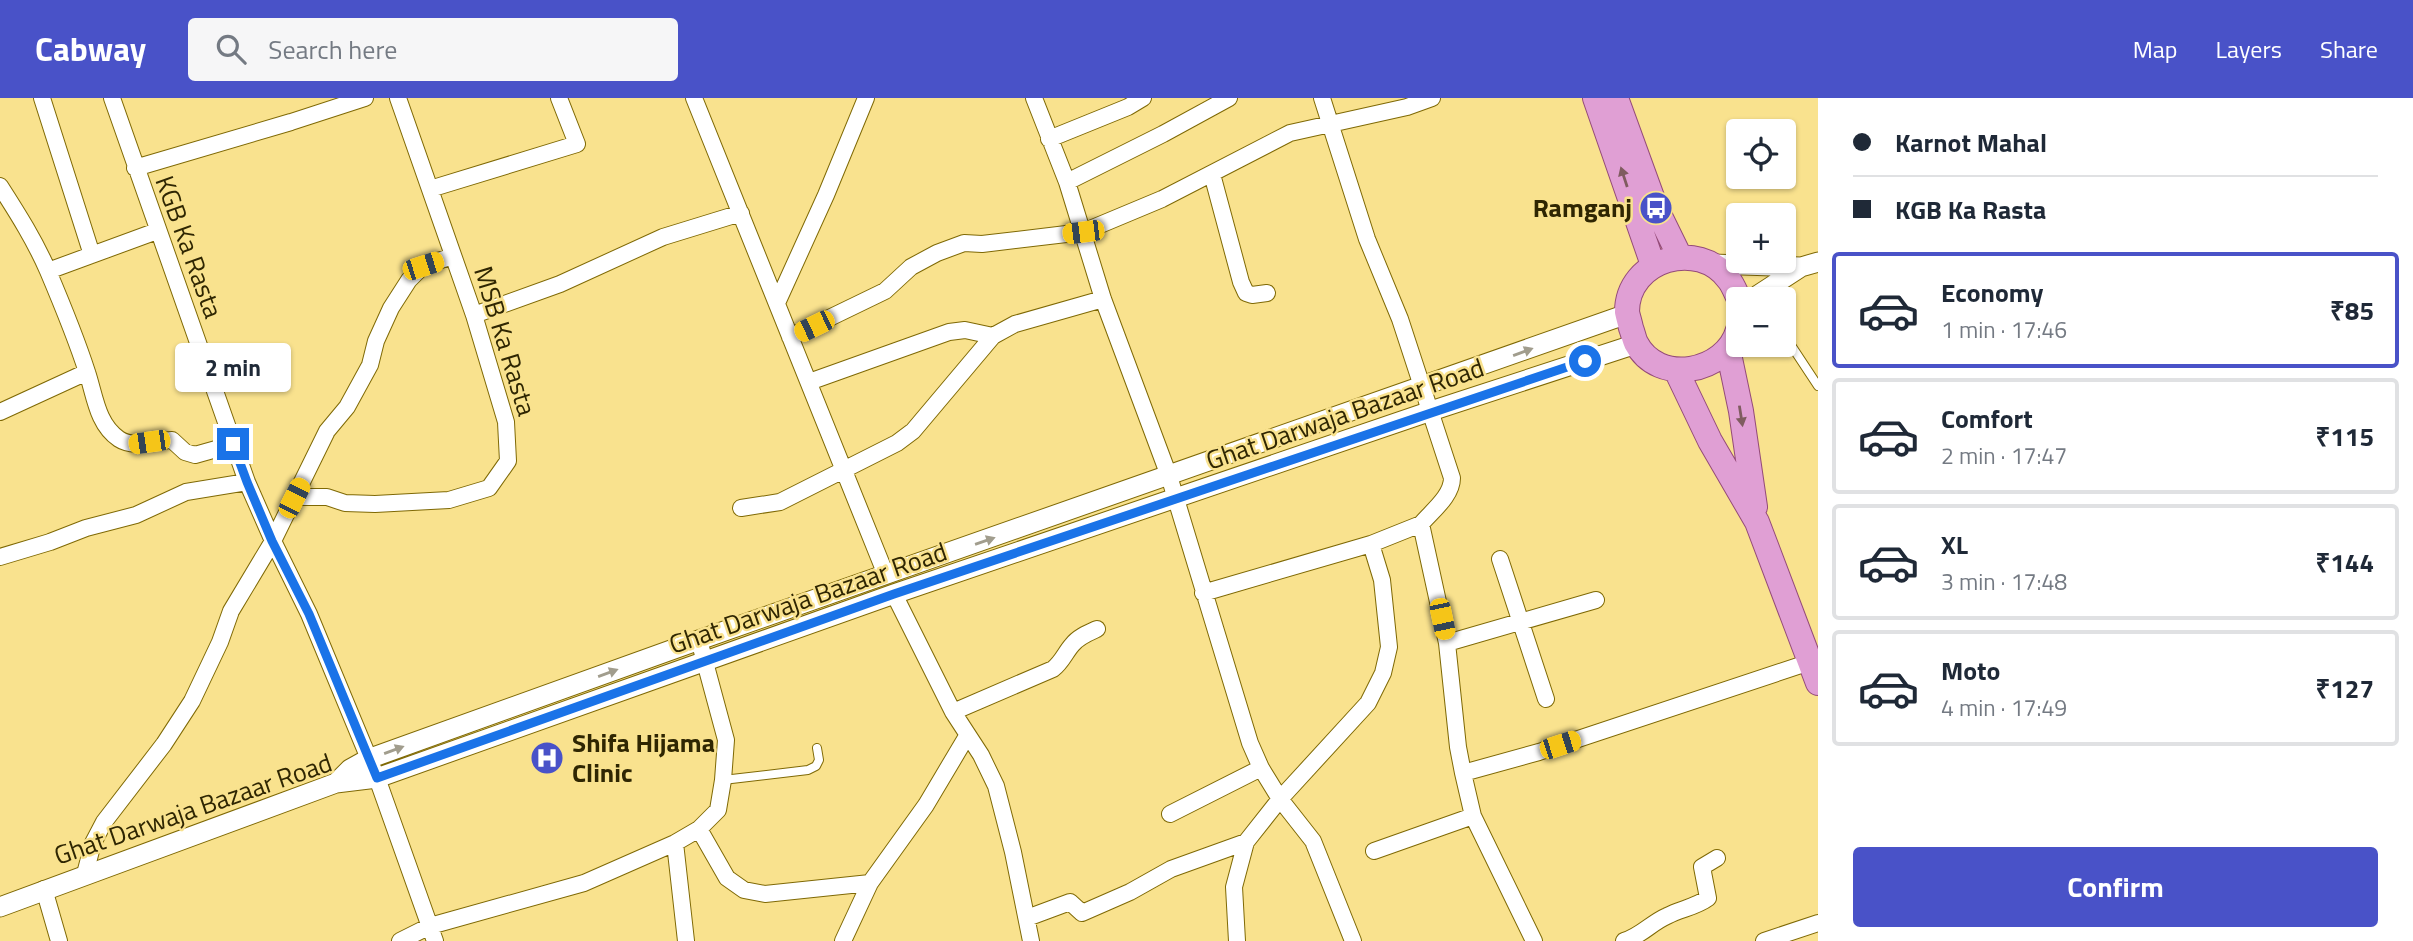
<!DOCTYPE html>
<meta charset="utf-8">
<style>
body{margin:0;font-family:"Titillium Web",sans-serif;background:#f6f6f7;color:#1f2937;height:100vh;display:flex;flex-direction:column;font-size:26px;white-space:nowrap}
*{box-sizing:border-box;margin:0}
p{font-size:23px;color:#747a83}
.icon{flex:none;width:38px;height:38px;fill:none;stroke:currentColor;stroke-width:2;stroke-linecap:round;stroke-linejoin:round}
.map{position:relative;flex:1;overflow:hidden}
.sheet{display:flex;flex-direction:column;background:#fff;width:595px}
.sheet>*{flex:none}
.top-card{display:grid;align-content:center;height:154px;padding:0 35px;background:#fff}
.tools{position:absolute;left:1726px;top:21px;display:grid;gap:14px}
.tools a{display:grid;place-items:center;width:70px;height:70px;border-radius:7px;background:#fff;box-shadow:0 2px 5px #0004;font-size:35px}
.end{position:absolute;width:32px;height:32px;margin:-16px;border:9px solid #1a73e8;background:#fff;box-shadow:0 0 0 4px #fff}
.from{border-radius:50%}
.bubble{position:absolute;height:49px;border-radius:7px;background:#fff;box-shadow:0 2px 5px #0004;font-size:23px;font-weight:700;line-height:49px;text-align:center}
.car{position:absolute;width:21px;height:42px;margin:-21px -10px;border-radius:9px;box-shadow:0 0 5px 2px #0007;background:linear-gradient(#f5c518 24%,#345 0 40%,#f5c518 0 76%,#345 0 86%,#f5c518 0)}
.top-card b{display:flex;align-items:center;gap:24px;height:66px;font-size:26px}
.top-card b+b{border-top:2px solid #e0e1e3}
.top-card i{width:18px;height:18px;background:#1f2937}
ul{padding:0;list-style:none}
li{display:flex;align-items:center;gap:21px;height:116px;margin:0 14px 10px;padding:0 21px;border:4px solid #e0e1e3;border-radius:7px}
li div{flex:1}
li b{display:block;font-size:26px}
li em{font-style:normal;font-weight:700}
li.selected{border-color:#4952c8}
li>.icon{width:63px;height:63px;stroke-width:1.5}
.button{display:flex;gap:14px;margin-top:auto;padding:14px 35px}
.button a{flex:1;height:80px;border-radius:7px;background:#4952c8;color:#fff;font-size:28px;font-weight:700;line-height:80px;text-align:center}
header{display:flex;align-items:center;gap:42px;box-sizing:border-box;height:98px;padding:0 35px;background:#4952c8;color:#fff}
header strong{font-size:33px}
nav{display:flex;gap:38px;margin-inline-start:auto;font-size:24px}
.search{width:490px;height:63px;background:#f6f6f7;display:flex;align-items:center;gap:18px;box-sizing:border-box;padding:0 24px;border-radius:7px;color:#747a83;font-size:26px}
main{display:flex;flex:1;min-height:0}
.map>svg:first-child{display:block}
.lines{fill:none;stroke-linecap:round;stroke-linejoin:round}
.service-casing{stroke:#7f6905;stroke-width:10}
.minor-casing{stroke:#7f6905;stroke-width:18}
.tertiary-casing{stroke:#7f6905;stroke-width:21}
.primary-casing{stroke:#944b78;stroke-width:26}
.service{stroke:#fff;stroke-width:8}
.minor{stroke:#fff;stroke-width:16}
.tertiary{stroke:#fff;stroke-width:19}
.primary{stroke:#e09fd4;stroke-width:24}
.oneway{fill:#7f5c60}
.oneway2{fill:#a19d8d}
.route{stroke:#1a73e8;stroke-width:9}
.labels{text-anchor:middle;stroke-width:5;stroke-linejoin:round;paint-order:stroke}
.poi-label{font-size:26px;font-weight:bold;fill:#2f2602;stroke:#f9e28e;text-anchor:end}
.street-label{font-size:26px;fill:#2f2602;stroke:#f9e28e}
</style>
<header>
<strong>Cabway</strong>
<div class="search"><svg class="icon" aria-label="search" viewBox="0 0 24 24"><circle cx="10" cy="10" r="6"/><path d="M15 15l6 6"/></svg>Search here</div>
<nav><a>Map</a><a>Layers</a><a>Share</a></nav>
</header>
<main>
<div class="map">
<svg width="1818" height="843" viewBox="0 0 1818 843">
<rect width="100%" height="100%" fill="#f9e28e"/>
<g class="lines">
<defs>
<path id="service" d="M1783,235L1818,288
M723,682L808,672L816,668L819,662L817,650"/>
<path id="minor" d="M42,0L92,157
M112,0L247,384L273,443L309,516L377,680L435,843
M694,0L886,477
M1034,0L1067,84L1103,201L1169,378L1250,645L1261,670L1280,701L1313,743L1353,843
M1322,0L1367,141L1400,221L1452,380C1452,398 1432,413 1421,426
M1049,41L1128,9L1143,0
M135,70L291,24L365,0
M1212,76L1241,184L1246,195L1252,197L1267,195
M1067,84L1163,36L1229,0
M0,88C18,116 35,143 48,173C62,206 76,240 87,274C95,298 97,326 119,341C134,351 155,342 172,342L185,354L195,357L234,346
M430,91L577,46L559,0
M48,173L157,133
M777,205L826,97L866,0
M474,217L560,186L663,139L741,115
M790,239L885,193L911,169L937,155L964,145L982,146L1083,134L1162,101L1290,35L1407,9L1432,0
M809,284L949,234L965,232L993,238
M0,314L87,274
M294,399H327L345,405L375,406L449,402L489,390L508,363L506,324L474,217L398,0
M741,410L780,404L897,345L913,333L993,238L1015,226L1103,201
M0,459L50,444L86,430L136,417L186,394L247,384
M1500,461L1546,601
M1203,495L1371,446L1421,426L1447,545L1458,649L1463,675
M894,496L953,614L981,657L996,688L1013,754L1031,843
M1447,545L1596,502
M953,614L1053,571C1062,564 1065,555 1072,547C1078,539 1088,535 1097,531
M1170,716L1261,670
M699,731L727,780L744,792L765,796L870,785
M675,745L686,843
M1374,753L1473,718
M85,776L93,745L104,724L164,646L192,603L220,544L231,513L273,443L327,333L347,309L370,267L376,243L391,210L409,182L423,168L453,158
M44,791L59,843
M1027,820L1070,804L1082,815L1130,794L1171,771L1246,744
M400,843L430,828L584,785L675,745L699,731L718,712L723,682L726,642L699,542
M843,843L870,785L926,707L967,638
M1237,843L1234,789L1246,744L1280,701L1368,605L1383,575L1389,549L1382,482L1371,446
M1534,843L1473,718L1463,675L1539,654L1810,564
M1624,843C1641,838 1651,825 1667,818C1680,811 1696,809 1708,800L1702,769L1717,760
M1764,843L1818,825"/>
<path id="tertiary" d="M1712,166L1801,169
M1755,201L1758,197L1801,169L1818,164
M336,685L350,671L368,661L699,542L1627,216
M0,809L336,685L377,680L894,496L1431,313L1636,246"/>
<path id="primary" d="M1595,0L1653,167
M1616,0L1656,110L1680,159
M1738,232C1726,275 1658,288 1636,245C1634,241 1633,235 1631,230C1630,225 1628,219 1627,214C1627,161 1699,140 1729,182C1733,187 1736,195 1739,201
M1728,251L1741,313L1755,409
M1676,272L1710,343L1757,424L1818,585"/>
</defs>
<use href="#service" class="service-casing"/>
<use href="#minor" class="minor-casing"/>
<use href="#tertiary" class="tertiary-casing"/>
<use href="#primary" class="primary-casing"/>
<use href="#service" class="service"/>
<use href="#minor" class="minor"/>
<use href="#tertiary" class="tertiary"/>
<use href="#primary" class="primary"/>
</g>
<defs><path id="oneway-solid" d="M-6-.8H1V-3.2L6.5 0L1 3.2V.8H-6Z" transform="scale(1.75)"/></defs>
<g class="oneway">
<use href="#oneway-solid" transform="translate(1624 79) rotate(-108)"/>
<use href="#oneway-solid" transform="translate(1741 318) rotate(81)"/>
</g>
<g class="oneway2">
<use href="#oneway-solid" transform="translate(1523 254) rotate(-20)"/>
<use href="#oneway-solid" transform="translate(985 443) rotate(-19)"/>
<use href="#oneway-solid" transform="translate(608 575) rotate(-20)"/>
<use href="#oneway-solid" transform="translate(394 652) rotate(-20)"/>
</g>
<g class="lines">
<path class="route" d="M233,346L247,384L272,443L309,516L377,680L894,496L1585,263"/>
</g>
<defs>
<symbol id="bus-disc" viewBox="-11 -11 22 22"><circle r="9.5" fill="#4952c8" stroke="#f9e28e"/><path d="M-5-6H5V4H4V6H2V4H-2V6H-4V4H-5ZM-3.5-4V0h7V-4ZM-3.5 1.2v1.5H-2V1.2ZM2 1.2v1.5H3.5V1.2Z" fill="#fff"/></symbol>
<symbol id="hospital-disc" viewBox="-11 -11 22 22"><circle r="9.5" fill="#4952c8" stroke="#f9e28e"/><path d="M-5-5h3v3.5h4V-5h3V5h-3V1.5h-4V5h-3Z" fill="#fff"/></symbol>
</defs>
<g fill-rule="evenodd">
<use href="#bus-disc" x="1637" y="91" width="38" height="38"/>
<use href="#hospital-disc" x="528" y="641" width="38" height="38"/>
</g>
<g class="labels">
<g class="poi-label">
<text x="1632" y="119">Ramganj</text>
<text x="572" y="654" text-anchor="start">Shifa Hijama<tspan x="572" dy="30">Clinic</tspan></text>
</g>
<g class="street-label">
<text transform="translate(189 149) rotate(70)" y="9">KGB Ka Rasta</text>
<text transform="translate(505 243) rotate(73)" y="9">MSB Ka Rasta</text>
<text transform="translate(1345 316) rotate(-19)" y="9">Ghat Darwaja Bazaar Road</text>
<text transform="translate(808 500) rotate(-19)" y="9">Ghat Darwaja Bazaar Road</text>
<text transform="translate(193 711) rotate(-19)" y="9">Ghat Darwaja Bazaar Road</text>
</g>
</g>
</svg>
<div class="tools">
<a><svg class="icon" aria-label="locate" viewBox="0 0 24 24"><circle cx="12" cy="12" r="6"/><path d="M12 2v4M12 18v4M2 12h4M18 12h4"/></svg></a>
<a>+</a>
<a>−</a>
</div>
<i class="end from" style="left:1585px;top:263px"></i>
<i class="end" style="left:233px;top:346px"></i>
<div class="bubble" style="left:175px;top:245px;width:116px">2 min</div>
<i class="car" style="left:1083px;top:134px;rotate:263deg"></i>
<i class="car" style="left:423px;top:168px;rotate:72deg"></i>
<i class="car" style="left:814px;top:228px;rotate:244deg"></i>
<i class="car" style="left:149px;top:344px;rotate:262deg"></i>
<i class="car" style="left:294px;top:400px;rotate:27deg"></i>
<i class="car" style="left:1442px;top:521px;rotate:168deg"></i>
<i class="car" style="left:1560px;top:647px;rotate:72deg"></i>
</div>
<section class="sheet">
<div class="top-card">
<b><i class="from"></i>Karnot Mahal</b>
<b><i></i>KGB Ka Rasta</b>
</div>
<ul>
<li class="selected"><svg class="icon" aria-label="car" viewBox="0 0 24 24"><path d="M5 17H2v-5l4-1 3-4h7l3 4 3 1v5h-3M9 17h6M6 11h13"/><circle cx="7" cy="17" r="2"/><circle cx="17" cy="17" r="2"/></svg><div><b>Economy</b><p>1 min · 17:46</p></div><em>₹85</em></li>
<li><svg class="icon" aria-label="car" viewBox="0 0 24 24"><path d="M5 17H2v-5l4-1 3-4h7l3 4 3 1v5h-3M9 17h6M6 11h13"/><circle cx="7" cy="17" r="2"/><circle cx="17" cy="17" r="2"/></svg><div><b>Comfort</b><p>2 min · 17:47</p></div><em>₹115</em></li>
<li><svg class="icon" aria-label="car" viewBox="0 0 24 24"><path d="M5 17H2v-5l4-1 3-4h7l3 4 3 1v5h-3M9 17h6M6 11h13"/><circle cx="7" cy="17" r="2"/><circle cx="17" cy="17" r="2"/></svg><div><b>XL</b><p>3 min · 17:48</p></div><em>₹144</em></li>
<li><svg class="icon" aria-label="car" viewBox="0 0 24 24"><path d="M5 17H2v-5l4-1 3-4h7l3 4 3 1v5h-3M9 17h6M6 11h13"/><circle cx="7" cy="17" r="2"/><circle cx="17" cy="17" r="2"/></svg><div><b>Moto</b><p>4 min · 17:49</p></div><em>₹127</em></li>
</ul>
<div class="button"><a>Confirm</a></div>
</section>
</main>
